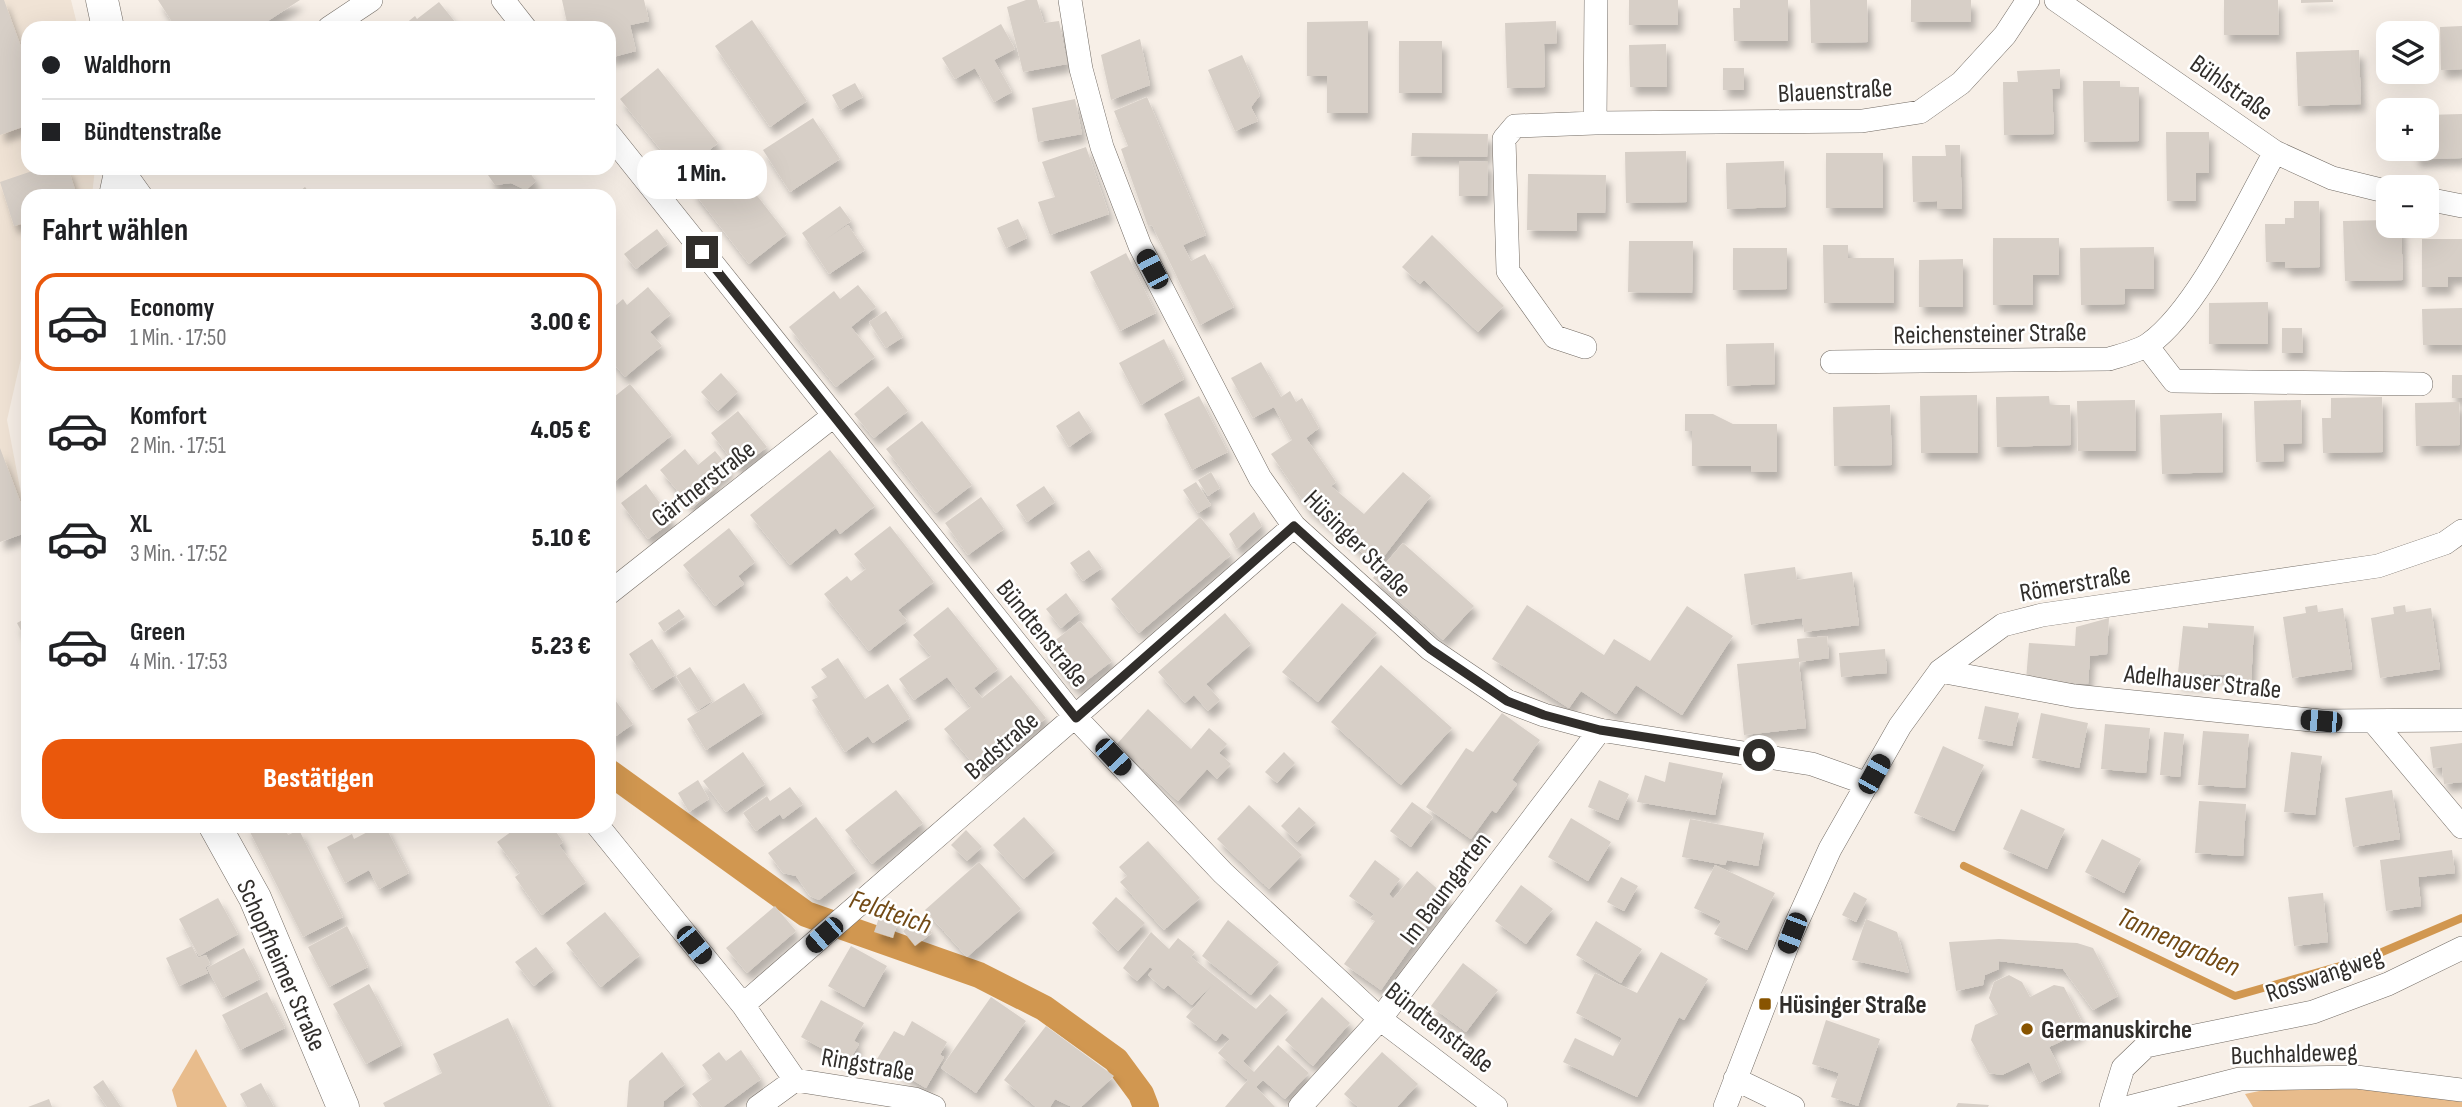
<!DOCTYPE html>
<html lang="de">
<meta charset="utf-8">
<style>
body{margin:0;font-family:"Sofia Sans Condensed",sans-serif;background:#f6f6f6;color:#202124;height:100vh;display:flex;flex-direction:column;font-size:26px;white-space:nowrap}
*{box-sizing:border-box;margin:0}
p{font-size:23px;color:#757577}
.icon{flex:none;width:38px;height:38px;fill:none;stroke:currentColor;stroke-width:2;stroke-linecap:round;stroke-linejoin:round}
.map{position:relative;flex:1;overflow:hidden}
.details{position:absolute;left:21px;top:189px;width:595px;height:644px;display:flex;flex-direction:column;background:#fff;border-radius:21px;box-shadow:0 7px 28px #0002}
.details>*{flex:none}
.hud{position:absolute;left:21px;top:21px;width:595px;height:154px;border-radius:21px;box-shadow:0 7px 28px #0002;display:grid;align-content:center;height:154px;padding:0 21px;background:#fff}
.controls{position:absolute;left:2376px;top:21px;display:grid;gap:14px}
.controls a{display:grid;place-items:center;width:63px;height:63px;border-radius:14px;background:#fff;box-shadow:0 7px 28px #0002;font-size:35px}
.end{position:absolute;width:32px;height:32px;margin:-16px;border:9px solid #312e2b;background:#fff;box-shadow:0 0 0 4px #fff}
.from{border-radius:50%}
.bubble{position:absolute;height:49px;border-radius:21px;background:#fff;box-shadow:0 7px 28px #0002;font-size:23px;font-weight:800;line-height:49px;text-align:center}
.car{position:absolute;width:21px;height:42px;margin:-21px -10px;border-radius:9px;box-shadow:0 0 5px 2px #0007;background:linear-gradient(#222 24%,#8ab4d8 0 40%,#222 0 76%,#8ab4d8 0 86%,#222 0)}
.hud b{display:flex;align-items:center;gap:24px;height:66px;font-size:26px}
.hud b+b{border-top:2px solid #e0e0e0}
.hud i{width:18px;height:18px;background:#202124}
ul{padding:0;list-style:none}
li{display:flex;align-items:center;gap:21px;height:98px;margin:0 14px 10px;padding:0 7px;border:4px solid transparent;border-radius:21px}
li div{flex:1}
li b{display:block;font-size:26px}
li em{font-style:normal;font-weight:800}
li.current{border-color:#ea580c}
li>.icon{width:63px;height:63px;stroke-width:1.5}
h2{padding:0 21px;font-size:32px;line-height:84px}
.button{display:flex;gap:14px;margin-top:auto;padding:14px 21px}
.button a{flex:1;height:80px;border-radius:21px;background:#ea580c;color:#fff;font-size:28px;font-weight:800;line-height:80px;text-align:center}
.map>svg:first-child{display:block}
.built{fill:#f0e3d5}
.green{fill:#e8bc8c}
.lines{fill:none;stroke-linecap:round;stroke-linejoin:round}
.stream{stroke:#d19750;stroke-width:8}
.canal{stroke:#d19750;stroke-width:26}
.building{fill:#d7cfc7;filter:url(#shadow)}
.street-casing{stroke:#726b64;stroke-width:24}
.secondary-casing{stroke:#726b64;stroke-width:33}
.street{stroke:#fff;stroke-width:23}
.secondary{stroke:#fff;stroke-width:32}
.route{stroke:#312e2b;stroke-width:9}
.poi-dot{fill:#885400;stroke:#fff;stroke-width:2.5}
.labels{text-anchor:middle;stroke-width:5;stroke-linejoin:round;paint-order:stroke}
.street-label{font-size:26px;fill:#312e2b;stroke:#fff}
.poi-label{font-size:26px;font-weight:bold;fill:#312e2b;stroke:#fff;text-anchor:start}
.water-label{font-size:28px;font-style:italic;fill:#724a15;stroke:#fff}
</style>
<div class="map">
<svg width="2462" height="1107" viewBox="0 0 2462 1107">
<defs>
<filter id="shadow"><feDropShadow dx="4.5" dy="8" stdDeviation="3.5" flood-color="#0004"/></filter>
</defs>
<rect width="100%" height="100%" fill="#f7efe7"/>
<path class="built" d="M0,0H71L78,28H28V168H95L92,196H28V328L7,420L28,530L0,541Z"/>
<path class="green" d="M196,1049L227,1107H177L172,1090Z
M2338,1082L2462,1093V1107H2253L2245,1094L2288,1085Z"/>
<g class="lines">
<path class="stream" d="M1964,866L2235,996L2368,958L2462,918"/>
<path class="canal" d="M609,772L806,914L979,975L1044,1008L1116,1060L1141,1094L1146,1107"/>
</g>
<path class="building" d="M0,0H4L28,66V125L0,135Z
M158,0H300L257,28H176Z
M562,0H644L649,21L630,25L636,51L609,58V28L568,27Z
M1026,0H1037L1044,23L1059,21L1067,64L1023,72L1007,7Z
M1629,0H1678V25H1629Z
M1740,0H1788V41H1734L1733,8H1740Z
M1810,0H1867L1868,42L1811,43Z
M1911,0H1971V22H1911Z
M2224,0H2278L2279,35H2224Z
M2301,0H2333V2L2301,3Z
M439,2L460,28H400L415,16L417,19Z
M752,20L807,101L770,127L715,46Z
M1368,21V113H1327V76H1307V22Z
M1556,21L1557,43L1544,44L1545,87L1507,88L1505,23Z
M1001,24L1015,49L994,60L1012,92L994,102L975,68L955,79L942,58Z
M2462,26V69L2441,70L2440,27Z
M1140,39L1150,85L1111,100L1101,55Z
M1399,41H1442V93H1399Z
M1666,44L1667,87H1630L1629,45Z
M2359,50L2361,104L2298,106L2296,52Z
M1242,55L1260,95L1251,107L1258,121L1235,131L1208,70Z
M658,68L718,143L680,174L620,99Z
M1723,68H1744V90H1723Z
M2060,69V88L2052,89L2054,134L2004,135L2003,82H2018L2017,71Z
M2083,81H2120V87H2139V141L2084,142Z
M855,83L863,97L840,110L832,95Z
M1147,97L1206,235L1183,245L1191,261L1205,254L1234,307L1200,325L1152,225L1148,226L1121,149L1128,146L1114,111Z
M1075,99L1082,134L1038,142L1032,108Z
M2462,114V158L2415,159L2414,149H2427V115Z
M813,118L840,159L790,192L763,150Z
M2166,132H2209V173H2196V201H2167Z
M1412,133L1488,134L1487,157L1411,156Z
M1945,145H1960L1962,209H1937V201L1913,202L1912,156H1946Z
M1086,147L1109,214L1050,235L1038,202L1055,197L1042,162Z
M1686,151L1687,202L1626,203L1625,152Z
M1826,153H1883V208H1826Z
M729,160L787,234L749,264L692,190Z
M1459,161L1488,162L1487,196H1459Z
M1784,161L1786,207L1727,209L1726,163Z
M41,168H68L77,196H28V222L14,226L0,182Z
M497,168H526L536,181L526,190L511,183L495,185L488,175Z
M1528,174L1606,175L1605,213H1577V231L1527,230Z
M305,187L312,196H294Z
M338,189L348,193L349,196H327Z
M2294,201H2319L2320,267L2285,268V262H2266L2265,224H2285V218H2294Z
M840,206L851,221L825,240L848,225L865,250L829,274L802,233Z
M1018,219L1027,238L1006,248L997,228Z
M2389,220V226H2401L2403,280L2345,281L2343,221Z
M657,229L668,244L636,269L624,254Z
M1432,235L1504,306L1478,332L1424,280L1420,284L1402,267Z
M1993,238H2059V275H2033V305H1993Z
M2422,239H2462V277H2448V287H2422Z
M1629,241H1693L1692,293L1628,292Z
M1823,245H1848V258H1894V303H1824Z
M2154,247V289H2125V304L2081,305L2080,248Z
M1733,248H1787V289L1733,290Z
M1126,253L1156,313L1120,331L1090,272Z
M1963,259V307H1919V260Z
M858,285L876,307L851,327L875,357L836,387L789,327L834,291L840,299Z
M648,287L671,314L650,332L662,346L625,377L609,358V311L623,299L627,305Z
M2268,302V344H2209V303Z
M2462,308V345H2423L2422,309Z
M886,311L903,337L886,348L869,322Z
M2282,328H2302L2303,353H2282Z
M1164,339L1184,379L1141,405L1119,363Z
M1774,343L1775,384L1727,386L1726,344Z
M1261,362L1281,397L1290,391L1296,402L1302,398L1319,428L1306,438L1336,482L1331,486L1364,514L1403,472L1431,496L1377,565L1308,508L1271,454L1292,440L1274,407L1253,418L1231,378Z
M721,373L738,392L718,411L701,392Z
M2452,375H2462V398H2452Z
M630,384L672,435L614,482L609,476V401Z
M888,386L908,411L874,438L854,414Z
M1977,395L1978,453H1921L1920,396Z
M1199,396L1228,452L1192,470L1164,414Z
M2049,396L2050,405H2070L2071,445L1997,447L1996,397Z
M2382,397L2383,452L2323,453L2322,418H2331V398Z
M2135,400L2136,451H2078L2077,401Z
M2301,400L2302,443L2283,444L2284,461L2256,462L2254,401Z
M2459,402L2460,445L2416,446L2415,403Z
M1890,405L1892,465L1834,466L1833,407Z
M738,411L767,447L739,469L711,433Z
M1079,411L1092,431L1069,447L1056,426Z
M2222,413L2223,472L2162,474L2160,415Z
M1685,414H1713L1733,424H1777V472H1751V466H1692V431H1685Z
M922,421L972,485L936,513L886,449Z
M0,448L28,522V532L0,542Z
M685,449L698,465L715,451L730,469L713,483L717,487L692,508L660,470Z
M830,450L875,506L840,534L836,528L790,565L750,515Z
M1211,472L1220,488L1208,496L1198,480Z
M1196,482L1211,505L1198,513L1183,490Z
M646,484L673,521L648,539L621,503Z
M1044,486L1055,502L1027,522L1016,505Z
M981,497L1004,529L968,555L945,523Z
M1254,512L1262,526L1237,549L1229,534Z
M1200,517L1231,555L1139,633L1111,599Z
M890,526L934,582L898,610L907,621L869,651L824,594L847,576L851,581L866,569L854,554Z
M729,528L755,562L738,576L744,584L715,606L683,565Z
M1403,543L1474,606L1443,640L1373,578Z
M1089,550L1102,568L1083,581L1070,563Z
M1795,567L1797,580L1852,572L1859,625L1804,632L1802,618L1751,625L1744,574Z
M1066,593L1080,612L1061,628L1046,609Z
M1342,603L1377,633L1318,702L1282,672Z
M1527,605L1604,655L1614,639L1650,661L1687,606L1733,636L1682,715L1636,685L1616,714L1581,691L1569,708L1492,659Z
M2317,605L2318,612L2343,608L2352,669L2292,678L2283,617L2306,613L2305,607Z
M2405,605L2406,612L2431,608L2440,669L2380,678L2371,618L2394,614L2393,607Z
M948,607L998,669L974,688L982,698L1011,675L1046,718L980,772L944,729L971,707L947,677L914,700L899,679L931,656L913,635Z
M679,609L685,617L664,632L658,623Z
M1225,613L1251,644L1206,684L1220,700L1208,711L1194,695L1185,703L1158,672Z
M28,617V645L17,623Z
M2109,618L2107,654L2090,656L2088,684L2026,680L2029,643L2075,646L2076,627Z
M1080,621L1112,661L1076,689L1044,649Z
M2208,623L2254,626L2251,684L2225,683L2226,675L2203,674V683L2177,682L2183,626L2208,628Z
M1827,636L1829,658L1799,662L1806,728L1744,735L1737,664L1799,658L1797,639Z
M652,639L675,675L652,690L629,654Z
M1885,649L1887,673L1841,677L1839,653Z
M838,658L865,699L888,684L910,718L873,743L868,736L845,752L812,700L818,697L811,687L827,677L821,669Z
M1381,665L1452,728L1401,785L1331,722Z
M690,667L712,701L698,710L676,676Z
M744,683L763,713L706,750L687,719Z
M609,692L633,724L609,741Z
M1985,706L2019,713L2012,746L1978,739Z
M1148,709L1191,749L1209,728L1227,744L1219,753L1231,764L1217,779L1207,769L1178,801L1117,744Z
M1502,713L1540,740L1512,780L1517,784L1496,813L1492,810L1471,839L1426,807L1466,748L1473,752Z
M2041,713L2088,723L2079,768L2032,758Z
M2105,724L2150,728L2146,773L2101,769Z
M2203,731L2249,734L2245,788L2198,785Z
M2164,732L2184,734L2180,777L2160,775Z
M2462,743V782L2444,784L2442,767L2433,768L2430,747Z
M1943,746L1984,765L1954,831L1914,813Z
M743,752L765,784L726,812L703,781Z
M1284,752L1295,763L1277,783L1265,772Z
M2291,752L2322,756L2315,815L2284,812Z
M1669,762L1723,773L1715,815L1637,802L1645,775L1665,782Z
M698,780L709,799L689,812L678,793Z
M1599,780L1629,794L1618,820L1588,807Z
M790,787L803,804L783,819L780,814L756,831L743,813L767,796L770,801Z
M896,790L923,823L872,864L845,830Z
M2392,790L2400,839L2353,847L2345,798Z
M2199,801L2246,804L2243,856L2195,853Z
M1412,802L1433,817L1411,847L1390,831Z
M1249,805L1302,855L1269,889L1217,839Z
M1299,807L1316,823L1297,842L1281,826Z
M2021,809L2065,829L2047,869L2003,849Z
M816,817L856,871L819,900L810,896L796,876L783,873L768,853Z
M1024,817L1055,851L1024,879L993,845Z
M1571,818L1611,842L1588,881L1548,857Z
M1690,819L1764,833L1758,866L1727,860L1725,865L1682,857Z
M247,826H284L288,835L299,830L343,917L303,937Z
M379,826H385L409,873L379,889L369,870L345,883L327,847L352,834L354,839Z
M519,826H552L563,842L559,845L586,882L542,915L515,877L520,873L497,842Z
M966,830L982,847L967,861L951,845Z
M2102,839L2141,859L2124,893L2085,872Z
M1148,841L1200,898L1164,930L1120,882L1127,876L1119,867Z
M2452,850L2455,873L2418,877L2421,906L2386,911L2380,860Z
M1375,860L1400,879L1389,894L1393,899L1417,871L1449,899L1425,927L1381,990L1344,964L1375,921L1370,919L1374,914L1349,896Z
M979,862L1021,909L967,957L925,910Z
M1715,865L1775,893L1747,950L1714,934L1721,921L1694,908Z
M1621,877L1638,886L1624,911L1607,902Z
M1521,885L1553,909L1526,944L1495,921Z
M1854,892L1867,899L1856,922L1842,915Z
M2323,893L2328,942L2294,946L2288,897Z
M1116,897L1145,923L1118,951L1092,923Z
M218,898L238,934L199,956L179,919Z
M775,906L796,931L747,973L726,948Z
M605,912L640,955L601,987L566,943Z
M880,915L898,921L893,938L874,932Z
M921,917L932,933L915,946L903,931Z
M1866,919L1897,932L1909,973L1852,960Z
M1228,920L1279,962L1251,995L1202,956Z
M1596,921L1642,949L1621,983L1576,955Z
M347,926L368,967L329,987L308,947Z
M1151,932L1169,949L1178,938L1195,952L1191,957L1256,1009L1270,994L1288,1010L1243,1061L1254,1072L1278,1045L1309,1073L1285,1099L1263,1080L1256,1087L1275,1107H1225L1248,1080L1218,1053L1230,1039L1222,1033L1216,1041L1186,1017L1214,983L1192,1005L1168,985L1164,989L1148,975L1153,969L1150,967L1137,981L1123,968Z
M1999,939L2077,943L2093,948L2118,996L2093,1010L2063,969L1999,961V969L1985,975L1983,985L1956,991L1949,942Z
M192,946L198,958L206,955L210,964L205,967L208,973L179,986L166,958Z
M851,946L887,966L864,1007L828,986Z
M536,947L554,970L534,986L515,962Z
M244,948L260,979L223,998L207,968Z
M1661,952L1708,979L1684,1020L1679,1017L1637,1097L1563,1062L1575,1038L1613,1056L1622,1038L1576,1013L1595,973L1637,993Z
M1463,963L1498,990L1466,1032L1431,1006Z
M2009,975L2022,982L2030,997L2054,985L2064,987L2082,1022L2079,1033L2049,1047L2061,1072L2039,1083L2029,1062L2002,1075L1989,1073L1971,1040L1975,1025L1998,1014L1989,998L1994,982Z
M369,984L402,1045L366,1064L333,1004Z
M267,992L285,1028L240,1050L222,1015Z
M991,997L1026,1021L976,1093L941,1068Z
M1322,997L1350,1023L1313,1066L1285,1040Z
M821,1000L864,1023L854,1041L859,1044L848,1063L801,1037Z
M508,1018L550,1107H385L383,1103L442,1073L433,1054Z
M1826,1020L1880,1039L1858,1106L1831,1097L1839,1073L1812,1064Z
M912,1021L947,1042L940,1055L944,1057L926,1088L877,1059L894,1031L904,1036Z
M1046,1026L1114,1076L1081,1107H1072L1055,1099L1050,1107H1036L1004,1080Z
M741,1050L761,1079L723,1107H702L692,1094L712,1079L702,1065L719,1052L726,1061Z
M662,1052L685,1084L664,1101L663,1107H627L629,1081Z
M1382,1052L1418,1084L1397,1107H1358L1344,1094Z
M103,1080L121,1107H107L93,1087Z
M261,1083L274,1107H247L240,1094Z
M49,1099L52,1107H28Z
M1958,1103L1989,1105L1988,1107H1956Z"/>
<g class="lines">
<defs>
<path id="street" d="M503,0L525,28
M1070,0L1081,69L1102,147L1140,246L1260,478L1294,526L1430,649L1507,701L1544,715L1600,730L1812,764L1868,784
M1596,0L1595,123L1862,121L1920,112L1961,83L2005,35L2028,0
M2056,0L2275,152L2332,178L2389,192
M329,28L371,0
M609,134L1076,718L1223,873L1380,1019L1496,1107
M121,168L141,196
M2427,199L2462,206
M2147,346L2174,381L2421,384
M1585,347L1555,337L1508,271L1504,139L1515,126L1595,123
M1832,362L2109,359C2122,355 2139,351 2149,344C2198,309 2245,206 2275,152
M609,593L832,417
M1940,671L2074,696L2321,721L2462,720
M2373,721L2462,827
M598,826L743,1005L795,1080
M743,1005L1294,526
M1735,1079L1793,1107
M758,1107L795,1080L915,1099L934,1107
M1300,1107L1380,1019L1600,730
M1725,1107L1792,933L1830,849L1900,726L1940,671L2003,625L2042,615L2378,566L2445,543L2462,531
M2111,1107L2123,1068L2146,1046L2313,1012L2388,984L2462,948
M2130,1107L2240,1079L2356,1077L2462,1090"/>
<path id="secondary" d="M102,0L108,28
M115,196L121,168
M215,826L255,898L343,1107"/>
</defs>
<use href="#street" class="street-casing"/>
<use href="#secondary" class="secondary-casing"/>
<use href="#street" class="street"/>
<use href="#secondary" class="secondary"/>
</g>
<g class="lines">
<path class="route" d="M702,252L1076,718L1294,526L1430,649L1507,701L1544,715L1600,730L1759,755"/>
</g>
<g class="poi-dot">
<rect x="1758" y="997" width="14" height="14" rx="3.5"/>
<circle cx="2027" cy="1029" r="7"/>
</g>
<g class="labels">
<g class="street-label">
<text transform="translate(2232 87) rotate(35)" y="9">Bühlstraße</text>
<text transform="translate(1835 90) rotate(-3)" y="9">Blauenstraße</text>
<text transform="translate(1990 333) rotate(-1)" y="9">Reichensteiner Straße</text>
<text transform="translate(703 483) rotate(-38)" y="9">Gärtnerstraße</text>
<text transform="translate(1358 543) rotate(45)" y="9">Hüsinger Straße</text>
<text transform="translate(2075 583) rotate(-10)" y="9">Römerstraße</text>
<text transform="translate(1043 633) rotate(51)" y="9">Bündtenstraße</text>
<text transform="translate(2203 681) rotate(6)" y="9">Adelhauser Straße</text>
<text transform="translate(1001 745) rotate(-41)" y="9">Badstraße</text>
<text transform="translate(1445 888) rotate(-53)" y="9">Im Baumgarten</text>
<text transform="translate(282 965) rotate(66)" y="9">Schopfheimer Straße</text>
<text transform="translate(2324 974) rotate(-19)" y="9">Rosswangweg</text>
<text transform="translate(1440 1027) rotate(38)" y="9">Bündtenstraße</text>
<text transform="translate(2294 1053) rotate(-2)" y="9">Buchhaldeweg</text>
<text transform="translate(868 1064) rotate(10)" y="9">Ringstraße</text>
</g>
<g class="poi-label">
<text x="1779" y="1013">Hüsinger Straße</text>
<text x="2041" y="1038">Germanuskirche</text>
</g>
<g class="water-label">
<text transform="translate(891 911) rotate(19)" y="10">Feldteich</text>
<text transform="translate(2179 941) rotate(24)" y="10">Tannengraben</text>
</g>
</g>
</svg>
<div class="controls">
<a><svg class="icon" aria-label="layers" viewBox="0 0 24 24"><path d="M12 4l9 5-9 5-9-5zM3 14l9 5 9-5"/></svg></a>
<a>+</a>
<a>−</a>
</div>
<i class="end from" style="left:1759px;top:755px"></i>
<i class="end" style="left:702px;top:252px"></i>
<div class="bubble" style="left:637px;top:150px;width:130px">1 Min.</div>
<i class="car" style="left:1152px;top:269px;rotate:332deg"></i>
<i class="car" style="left:2321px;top:721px;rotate:275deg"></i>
<i class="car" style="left:1113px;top:757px;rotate:137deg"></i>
<i class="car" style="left:1874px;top:774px;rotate:29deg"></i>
<i class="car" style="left:1792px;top:933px;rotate:201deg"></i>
<i class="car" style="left:824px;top:935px;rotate:229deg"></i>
<i class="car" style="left:694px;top:945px;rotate:141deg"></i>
<div class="hud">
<b><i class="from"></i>Waldhorn</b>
<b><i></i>Bündtenstraße</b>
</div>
<section class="details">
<h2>Fahrt wählen</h2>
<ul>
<li class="current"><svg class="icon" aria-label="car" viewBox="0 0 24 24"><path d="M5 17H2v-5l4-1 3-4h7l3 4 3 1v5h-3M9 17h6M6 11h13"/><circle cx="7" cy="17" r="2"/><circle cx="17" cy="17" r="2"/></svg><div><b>Economy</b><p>1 Min. · 17:50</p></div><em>3.00 €</em></li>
<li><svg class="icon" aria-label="car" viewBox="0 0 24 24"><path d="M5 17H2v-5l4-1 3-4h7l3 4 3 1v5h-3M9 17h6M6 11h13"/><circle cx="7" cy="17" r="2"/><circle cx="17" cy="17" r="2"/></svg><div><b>Komfort</b><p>2 Min. · 17:51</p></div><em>4.05 €</em></li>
<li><svg class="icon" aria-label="car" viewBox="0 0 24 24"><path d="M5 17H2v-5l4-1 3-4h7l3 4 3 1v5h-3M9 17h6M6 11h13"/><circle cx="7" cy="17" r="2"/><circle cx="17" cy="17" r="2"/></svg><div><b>XL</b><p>3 Min. · 17:52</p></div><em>5.10 €</em></li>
<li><svg class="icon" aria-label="car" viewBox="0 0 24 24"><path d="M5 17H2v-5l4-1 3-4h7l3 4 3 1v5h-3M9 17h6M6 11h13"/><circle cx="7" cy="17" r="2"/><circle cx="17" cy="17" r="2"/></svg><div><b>Green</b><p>4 Min. · 17:53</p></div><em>5.23 €</em></li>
</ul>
<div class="button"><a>Bestätigen</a></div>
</section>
</div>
